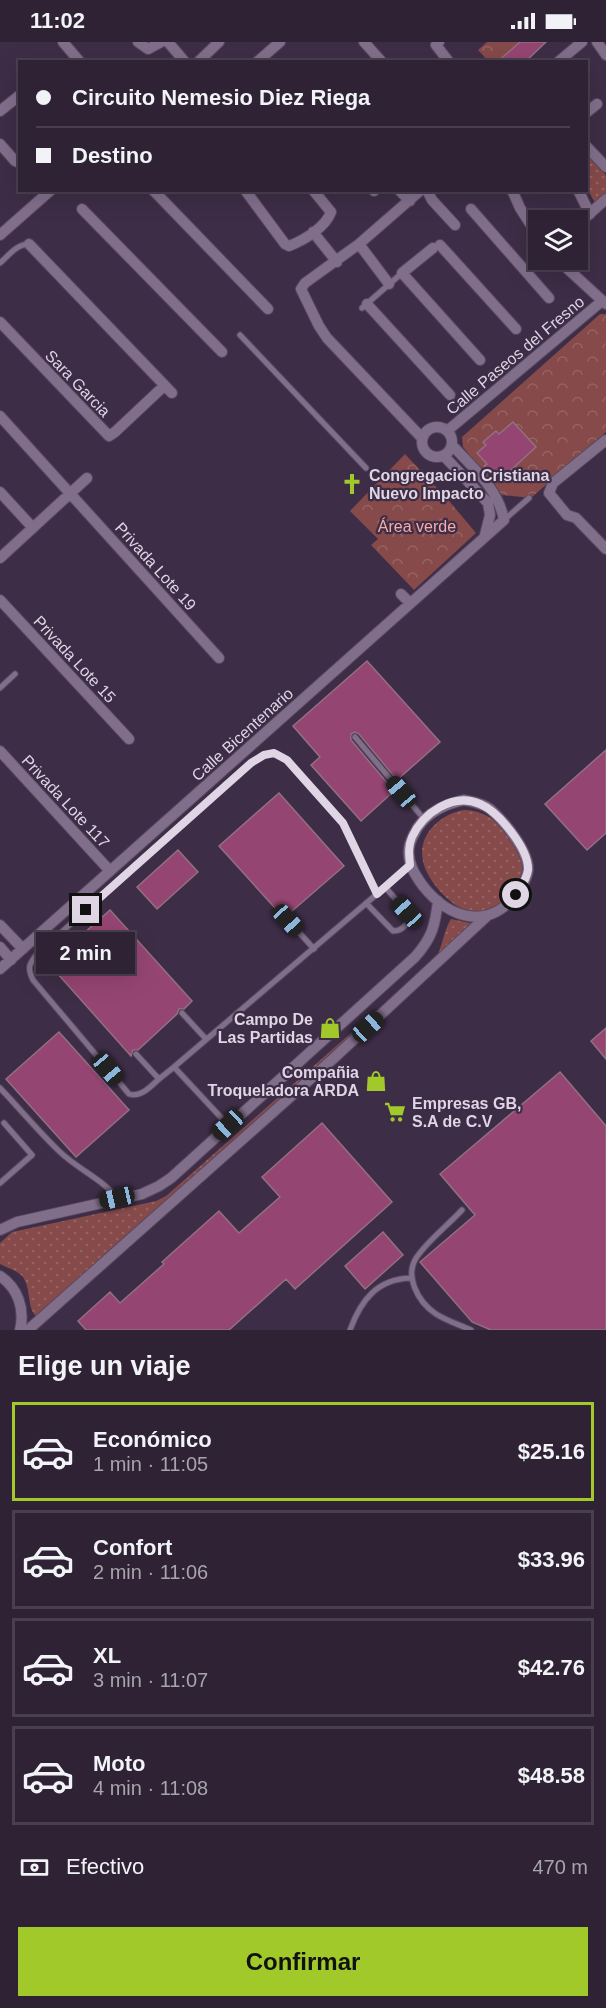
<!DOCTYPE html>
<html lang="es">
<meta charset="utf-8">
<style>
body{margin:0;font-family:Arial,sans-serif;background:#3a2f40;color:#f1f3f6;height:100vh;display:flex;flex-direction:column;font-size:22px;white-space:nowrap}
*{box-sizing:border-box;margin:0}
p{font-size:20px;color:#a7a4ac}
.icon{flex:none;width:33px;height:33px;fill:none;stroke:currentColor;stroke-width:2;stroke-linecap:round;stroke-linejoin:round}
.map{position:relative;height:1288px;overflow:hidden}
.drawer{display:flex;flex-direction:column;background:#2e2234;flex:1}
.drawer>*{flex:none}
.hud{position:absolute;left:18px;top:18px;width:570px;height:132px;border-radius:0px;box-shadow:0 6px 24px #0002,0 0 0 2px #493f4f;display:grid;align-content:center;height:132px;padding:0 18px;background:#2e2234}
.tools{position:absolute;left:528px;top:168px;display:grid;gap:12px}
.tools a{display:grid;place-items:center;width:60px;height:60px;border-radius:0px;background:#2e2234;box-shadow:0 6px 24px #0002,0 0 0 2px #493f4f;font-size:30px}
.end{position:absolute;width:27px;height:27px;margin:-14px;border:8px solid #dfd5e5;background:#111;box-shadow:0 0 0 3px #111}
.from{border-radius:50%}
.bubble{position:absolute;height:42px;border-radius:0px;background:#2e2234;box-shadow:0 6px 24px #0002,0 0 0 2px #493f4f;font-size:20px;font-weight:800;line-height:42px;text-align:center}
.car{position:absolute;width:18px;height:36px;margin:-18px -9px;border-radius:8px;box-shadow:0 0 4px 2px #0007;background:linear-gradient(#222 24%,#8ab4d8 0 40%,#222 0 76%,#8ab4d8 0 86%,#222 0)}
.hud b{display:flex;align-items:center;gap:21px;height:57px;font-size:22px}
.hud b+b{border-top:2px solid #493f4f}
.hud i{width:15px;height:15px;background:#f1f3f6}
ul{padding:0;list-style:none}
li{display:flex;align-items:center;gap:18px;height:99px;margin:0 12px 9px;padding:0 6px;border:3px solid #493f4f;border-radius:0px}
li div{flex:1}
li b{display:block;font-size:22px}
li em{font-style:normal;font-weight:800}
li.selected{border-color:#a1c92a}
li>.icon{width:54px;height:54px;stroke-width:1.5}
h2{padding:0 18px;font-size:27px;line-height:72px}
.pay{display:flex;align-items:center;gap:15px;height:66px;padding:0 18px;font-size:22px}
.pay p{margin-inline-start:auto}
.cta{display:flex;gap:12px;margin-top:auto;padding:12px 18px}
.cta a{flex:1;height:69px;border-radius:0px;background:#a1c92a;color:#111;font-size:24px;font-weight:800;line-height:69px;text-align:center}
.status{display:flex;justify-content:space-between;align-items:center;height:42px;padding:0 30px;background:#2e2234;direction:ltr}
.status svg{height:16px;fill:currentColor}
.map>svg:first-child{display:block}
.forest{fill:url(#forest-crowns)}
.garden{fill:url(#garden-dots)}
.building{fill:#954572;stroke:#927081;stroke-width:1.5}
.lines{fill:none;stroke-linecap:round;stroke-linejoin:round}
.service-casing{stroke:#584a60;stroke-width:7}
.minor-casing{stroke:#584a60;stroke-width:12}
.service{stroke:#816e8b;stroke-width:5}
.minor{stroke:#816e8b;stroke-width:10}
.route{stroke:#dfd5e5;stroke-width:8}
.labels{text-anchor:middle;stroke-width:4.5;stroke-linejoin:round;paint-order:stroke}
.street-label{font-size:16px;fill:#dfd5e5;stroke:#3d2d46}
.poi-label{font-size:16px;font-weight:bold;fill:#dfd5e5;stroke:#3d2d46;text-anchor:start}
.park-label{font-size:16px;fill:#f8aca9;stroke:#3d2d46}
</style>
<div class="status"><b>11:02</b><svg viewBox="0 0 49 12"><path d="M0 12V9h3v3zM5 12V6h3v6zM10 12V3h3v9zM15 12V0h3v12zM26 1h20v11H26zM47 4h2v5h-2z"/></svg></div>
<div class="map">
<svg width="606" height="1288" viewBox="0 0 606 1288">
<defs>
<pattern id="forest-crowns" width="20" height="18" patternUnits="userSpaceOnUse" patternTransform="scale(1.5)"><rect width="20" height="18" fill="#854a49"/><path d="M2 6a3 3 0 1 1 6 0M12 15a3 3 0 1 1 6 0" fill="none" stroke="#966363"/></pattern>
<pattern id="garden-dots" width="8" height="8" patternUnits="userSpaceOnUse" patternTransform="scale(1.5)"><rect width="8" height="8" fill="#854a49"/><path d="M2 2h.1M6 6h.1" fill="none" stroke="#966363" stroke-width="1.8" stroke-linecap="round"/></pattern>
</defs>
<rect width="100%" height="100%" fill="#3d2d46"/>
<path class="forest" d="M487,0H520L497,19L489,20L478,8Z
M600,272H606V390L531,456L502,453L463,405L462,395Z
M405,412L450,460L476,491L414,548L371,503L378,497L350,469Z"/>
<path class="garden" d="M586,111L606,133V153L596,163L587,146Z
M464,768C489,768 508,787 518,809C520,813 523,817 523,822C525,847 507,864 484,870C460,877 427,841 423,819C417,793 440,772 464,768Z
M451,877L475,882L37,1275C26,1266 32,1246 22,1234C16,1228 7,1226 0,1222V1201L12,1190L156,1159L166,1154L435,917C443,905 443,889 451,877Z"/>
<path class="building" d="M520,0H546L525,20H497Z
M513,380L536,405L498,440L484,424L487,422L477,411L486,403L483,400L496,389L499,392Z
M367,619L440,700L397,738L359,692L355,690L351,692V698L394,749L361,779L311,723L320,715L293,684Z
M606,708V791L587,808L545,762Z
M279,751L344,824L284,876L219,804Z
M178,808L198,830L157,867L137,845Z
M110,868L192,959L184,967H179L177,972L138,1008H133L131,1014L49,922Z
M606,986V1017L591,999Z
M59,990L129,1068L76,1115L6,1037Z
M560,1030L606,1084V1288H491L472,1280L420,1220L475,1173L440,1132Z
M322,1081L392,1160L295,1247L286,1237L229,1288H86L78,1279L110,1250L120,1261L164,1222L162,1220L219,1169L239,1191L280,1155L262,1135Z
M383,1190L403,1213L365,1247L345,1224Z"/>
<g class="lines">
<defs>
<path id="service" d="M0,221C9,213 17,202 29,202
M362,266L402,231
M240,293L366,426
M504,478L529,456
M0,646L15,632
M355,695L424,777
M377,852L410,823
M366,861L393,889C401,889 404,885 409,879L407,870L385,845
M288,878L314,907
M182,971L206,997
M136,1012L159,1037L174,1025L228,1083
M159,1037C151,1044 141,1056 129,1052L33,938C27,926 29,922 37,912L251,721L264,713L274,711L287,718L343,781L377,852L174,1025
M0,1046C20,1067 39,1090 60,1110C79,1128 101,1136 117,1156
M0,1141L32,1113L4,1081
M462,1168C448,1183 431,1196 419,1212C402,1232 418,1260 436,1272C447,1279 460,1283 471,1288
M350,1288C361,1258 377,1237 411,1236"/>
<path id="minor" d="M63,0L80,20
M138,0L148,7L161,0
M168,0L185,20
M364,0L382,20
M439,0L436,3L449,20
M597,0L606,13
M198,20L219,0
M257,20L280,0
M558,20L582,0
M0,69L20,53
M586,71L597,62
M0,102L15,119L20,121
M586,104L606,125
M153,148L268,267
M245,148L285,202L289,204C304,198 325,186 331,170L313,148
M399,148L410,159
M421,148L359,202L305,241L301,247L319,284L327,296L422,396
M427,148L432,158L455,183
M512,148L520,166L538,194
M578,148L590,172
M374,149L375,148
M82,167L222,310
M471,167L549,256
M578,182L606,157
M313,190L337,220
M0,193L51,148
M29,202L172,351
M359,202L389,242
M440,203L516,287
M433,206L402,231L480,318
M558,218L606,262
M367,262L450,353
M0,280L109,394L115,390L164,344
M0,374L219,616
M422 400a15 15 0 1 1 30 0a15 15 0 1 1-30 0Z
M447,389L602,259
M606,398L553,441L549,451L567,473L576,476L606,507
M444,414L488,461L490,473L485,493
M0,450L33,486
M0,516L87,436
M401,552L410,561
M0,558L129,697
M0,709L110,829
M464,758C473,760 482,761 490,767C504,779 529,809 528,828C527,836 523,843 518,849C491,890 449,877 423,844C415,833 407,821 409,806C410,798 414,792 418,785C429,769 445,762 464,758Z
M0,883L23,907
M0,905L11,918
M0,927L504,478C498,446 473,426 452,403
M0,1188L17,1180L142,1152L159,1144L171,1136L415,915C432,896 435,884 438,859
M0,1234C18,1246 25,1267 20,1288
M28,1288L334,1016L487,874"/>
</defs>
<use href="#service" class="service-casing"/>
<use href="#minor" class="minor-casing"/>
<use href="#service" class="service"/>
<use href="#minor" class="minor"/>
</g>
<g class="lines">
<path class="route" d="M86,868L251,721L264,713L274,711L287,718L343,781L377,852L410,823C409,813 408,804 412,795C423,771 453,750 480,762C499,770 529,807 528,828C527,837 521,845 516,853"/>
</g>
<defs>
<symbol id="church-bare" viewBox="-9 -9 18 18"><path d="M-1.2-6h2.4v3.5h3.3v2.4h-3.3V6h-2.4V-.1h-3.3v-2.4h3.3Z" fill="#a1c92a" stroke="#3d2d46" stroke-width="2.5" paint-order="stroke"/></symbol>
<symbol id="shop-bare" viewBox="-9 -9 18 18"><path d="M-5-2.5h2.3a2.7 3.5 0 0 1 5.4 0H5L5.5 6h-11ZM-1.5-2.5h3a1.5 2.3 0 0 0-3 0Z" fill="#a1c92a" stroke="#3d2d46" stroke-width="2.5" paint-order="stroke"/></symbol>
<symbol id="supermarket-bare" viewBox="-9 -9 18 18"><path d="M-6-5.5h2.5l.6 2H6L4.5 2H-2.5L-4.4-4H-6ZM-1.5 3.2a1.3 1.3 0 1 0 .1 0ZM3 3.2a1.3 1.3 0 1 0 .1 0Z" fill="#a1c92a" stroke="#3d2d46" stroke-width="2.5" paint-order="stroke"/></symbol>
</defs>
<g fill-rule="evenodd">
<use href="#church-bare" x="337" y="427" width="30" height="30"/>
<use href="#shop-bare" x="315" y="971" width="30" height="30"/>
<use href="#shop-bare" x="361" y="1024" width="30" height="30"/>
<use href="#supermarket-bare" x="380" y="1055" width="30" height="30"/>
</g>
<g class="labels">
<g class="street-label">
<text transform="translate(515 313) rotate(-40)" y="6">Calle Paseos del Fresno</text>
<text transform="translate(78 341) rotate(46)" y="6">Sara Garcia</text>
<text transform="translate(156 524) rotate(48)" y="6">Privada Lote 19</text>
<text transform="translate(75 617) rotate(47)" y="6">Privada Lote 15</text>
<text transform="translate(242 692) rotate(-42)" y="6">Calle Bicentenario</text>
<text transform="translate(66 759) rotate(47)" y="6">Privada Lote 117</text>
</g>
<g class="poi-label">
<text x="369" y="439">Congregacion Cristiana<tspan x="369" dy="18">Nuevo Impacto</tspan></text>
<text x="313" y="983" text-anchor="end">Campo De<tspan x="313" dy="18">Las Partidas</tspan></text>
<text x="359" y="1036" text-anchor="end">Compañia<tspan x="359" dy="18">Troqueladora ARDA</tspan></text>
<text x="412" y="1067">Empresas GB,<tspan x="412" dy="18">S.A de C.V</tspan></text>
</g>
<g class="park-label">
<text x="417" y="490">Área verde</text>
</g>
</g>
</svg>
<div class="tools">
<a><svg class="icon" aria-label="layers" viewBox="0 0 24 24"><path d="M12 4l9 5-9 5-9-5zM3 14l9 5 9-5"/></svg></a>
</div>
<i class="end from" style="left:516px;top:853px"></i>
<i class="end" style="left:86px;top:868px"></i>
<div class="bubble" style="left:36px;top:890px;width:99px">2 min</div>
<i class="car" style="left:401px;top:750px;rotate:320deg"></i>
<i class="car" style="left:407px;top:870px;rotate:318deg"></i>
<i class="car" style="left:288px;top:878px;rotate:138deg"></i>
<i class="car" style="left:368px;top:985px;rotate:48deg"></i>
<i class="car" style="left:108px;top:1027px;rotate:140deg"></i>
<i class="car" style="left:228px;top:1083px;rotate:227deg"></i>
<i class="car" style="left:117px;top:1156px;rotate:257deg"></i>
<div class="hud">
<b><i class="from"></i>Circuito Nemesio Diez Riega</b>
<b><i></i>Destino</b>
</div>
</div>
<section class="drawer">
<h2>Elige un viaje</h2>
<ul>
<li class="selected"><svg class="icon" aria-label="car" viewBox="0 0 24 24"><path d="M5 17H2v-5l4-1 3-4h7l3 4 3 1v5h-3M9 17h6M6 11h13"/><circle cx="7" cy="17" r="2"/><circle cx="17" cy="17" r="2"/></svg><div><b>Económico</b><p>1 min · 11:05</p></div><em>$25.16</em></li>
<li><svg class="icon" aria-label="car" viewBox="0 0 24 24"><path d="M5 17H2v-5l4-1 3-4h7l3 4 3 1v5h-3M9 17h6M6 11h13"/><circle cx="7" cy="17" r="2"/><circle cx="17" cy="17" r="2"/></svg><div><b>Confort</b><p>2 min · 11:06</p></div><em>$33.96</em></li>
<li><svg class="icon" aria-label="car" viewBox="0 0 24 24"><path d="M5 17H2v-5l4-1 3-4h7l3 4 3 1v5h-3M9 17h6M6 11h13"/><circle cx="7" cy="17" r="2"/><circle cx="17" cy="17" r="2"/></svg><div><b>XL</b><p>3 min · 11:07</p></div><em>$42.76</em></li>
<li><svg class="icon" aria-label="car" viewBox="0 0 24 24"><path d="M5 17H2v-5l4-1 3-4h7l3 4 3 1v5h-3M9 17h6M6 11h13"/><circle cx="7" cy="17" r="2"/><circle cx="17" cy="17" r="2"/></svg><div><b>Moto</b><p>4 min · 11:08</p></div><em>$48.58</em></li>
</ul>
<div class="pay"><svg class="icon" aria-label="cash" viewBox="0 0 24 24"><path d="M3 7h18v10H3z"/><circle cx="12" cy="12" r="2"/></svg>Efectivo<p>470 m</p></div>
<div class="cta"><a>Confirmar</a></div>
</section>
